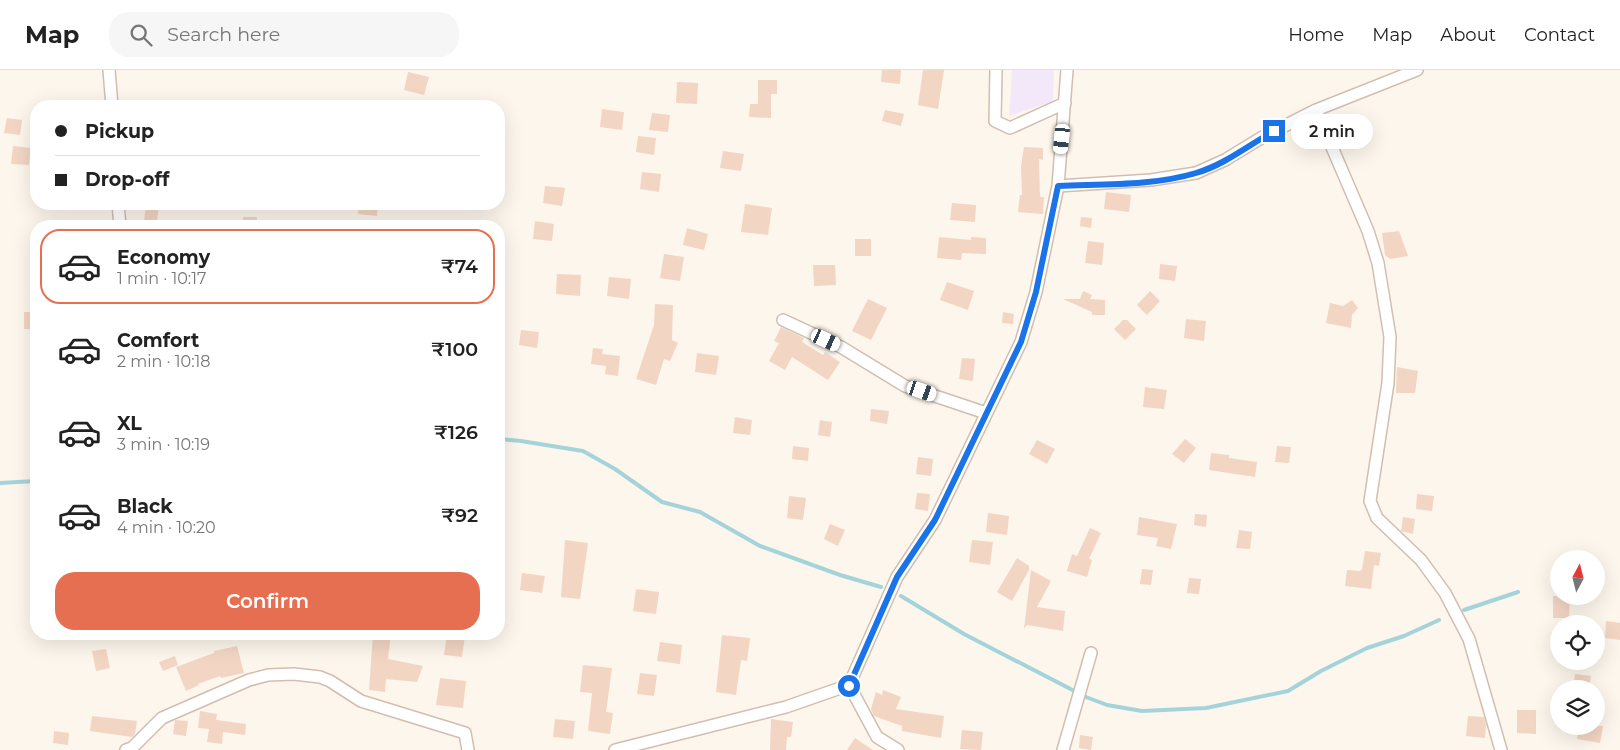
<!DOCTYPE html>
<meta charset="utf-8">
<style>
body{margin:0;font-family:Montserrat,sans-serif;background:#f6f6f6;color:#222;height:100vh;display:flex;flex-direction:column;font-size:19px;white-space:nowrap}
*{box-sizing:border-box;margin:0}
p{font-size:16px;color:#767676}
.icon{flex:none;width:28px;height:28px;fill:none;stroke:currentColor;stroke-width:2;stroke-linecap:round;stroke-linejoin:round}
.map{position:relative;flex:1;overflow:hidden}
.details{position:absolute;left:30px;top:150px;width:475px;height:420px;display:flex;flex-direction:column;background:#fff;border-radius:20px;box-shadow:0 5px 20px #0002}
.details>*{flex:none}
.banner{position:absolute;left:30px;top:30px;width:475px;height:110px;border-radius:20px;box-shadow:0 5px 20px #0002;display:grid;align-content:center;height:110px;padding:0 25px;background:#fff}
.needle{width:32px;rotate:7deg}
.buttons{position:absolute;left:1550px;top:480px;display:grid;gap:10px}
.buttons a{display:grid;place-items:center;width:55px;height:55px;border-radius:50%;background:#fff;box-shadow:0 5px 20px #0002;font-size:25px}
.end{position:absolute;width:22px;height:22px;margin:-11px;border:6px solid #1a73e8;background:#fff;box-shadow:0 0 0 2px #fff}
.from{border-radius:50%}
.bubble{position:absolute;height:35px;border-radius:18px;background:#fff;box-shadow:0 5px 20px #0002;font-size:16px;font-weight:600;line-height:35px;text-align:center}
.car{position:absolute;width:15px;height:30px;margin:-15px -8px;border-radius:6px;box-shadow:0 0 4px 1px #0007;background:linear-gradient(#fff 24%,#345 0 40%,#fff 0 76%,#345 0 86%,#fff 0)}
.banner b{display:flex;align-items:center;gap:18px;height:48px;font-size:19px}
.banner b+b{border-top:1px solid #e0e0e0}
.banner i{width:12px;height:12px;background:#222}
ul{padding:9px 0 0;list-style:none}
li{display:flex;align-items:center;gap:15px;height:75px;margin:0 10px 8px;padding:0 15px;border:2px solid transparent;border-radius:20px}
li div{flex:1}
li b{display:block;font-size:19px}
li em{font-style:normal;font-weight:600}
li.active{border-color:#e76f51}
li>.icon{width:45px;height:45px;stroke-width:1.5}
.action{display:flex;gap:10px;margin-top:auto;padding:10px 25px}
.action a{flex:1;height:58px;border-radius:20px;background:#e76f51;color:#fff;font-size:20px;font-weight:600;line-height:58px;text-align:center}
header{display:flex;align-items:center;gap:30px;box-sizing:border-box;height:70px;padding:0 25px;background:#fff;border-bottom:1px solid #e0e0e0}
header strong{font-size:24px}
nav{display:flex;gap:28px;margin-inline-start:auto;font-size:18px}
.search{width:350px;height:45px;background:#f6f6f6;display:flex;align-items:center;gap:12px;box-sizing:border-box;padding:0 18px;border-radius:20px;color:#767676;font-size:19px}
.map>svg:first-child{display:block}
.education{fill:#f3e8fa}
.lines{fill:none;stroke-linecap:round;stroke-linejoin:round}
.stream{stroke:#a5d3da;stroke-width:4}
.building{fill:#f3d5c3}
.street-casing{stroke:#d1beb0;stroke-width:14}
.street{stroke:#fff;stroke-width:11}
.route{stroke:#1a73e8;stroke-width:6}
</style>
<header>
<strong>Map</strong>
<div class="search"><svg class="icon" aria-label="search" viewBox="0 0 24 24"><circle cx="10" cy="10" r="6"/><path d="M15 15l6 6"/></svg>Search here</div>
<nav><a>Home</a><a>Map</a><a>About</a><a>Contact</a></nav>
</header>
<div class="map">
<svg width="1620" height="680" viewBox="0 0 1620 680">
<rect width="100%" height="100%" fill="#fdf6ec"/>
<path class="education" d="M1012,0H1054L1053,31L1009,46Z"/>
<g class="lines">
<path class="stream" d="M499,369L521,371L583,381L615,399L662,432L700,442L760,476L840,505L881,517
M0,413L36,411
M901,526L964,564L1086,627L1107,635L1142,641L1206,638L1288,621L1321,601L1367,578L1404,566L1439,550
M1464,540L1518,522"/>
</g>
<path class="building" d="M882,0H901L900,14L881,12Z
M923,0H944L938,39L918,35Z
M408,2L429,7L424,25L404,20Z
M758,10H777V24H771V48L749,47L750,34H758Z
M677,12L698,13L697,34L676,33Z
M602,39L624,42L622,60L600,57Z
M885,40L904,44L901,56L882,51Z
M652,43L670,45L668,62L649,60Z
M7,48L22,50L20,65L4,63Z
M638,66L656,68L654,85L636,82Z
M13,76L31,78L29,95L11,94Z
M1024,77L1043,78V90L1039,89L1040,127H1044L1043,144L1018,142L1020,125H1022L1021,96Z
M723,81L744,84L741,101L720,98Z
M642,102L661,104L659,122L640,119Z
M545,116L565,118L562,136L543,133Z
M1106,122L1131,125L1129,142L1104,139Z
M952,133L976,135L975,152L950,150Z
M146,134L159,136L157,152L144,151Z
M359,134H378L377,146L358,144Z
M745,134L772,138L768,165L741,162Z
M243,147H257V156H243Z
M1081,147L1092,148L1091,158L1080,156Z
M535,151L554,154L552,171L533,169Z
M687,158L708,164L704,180L683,175Z
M1399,161L1408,186L1390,189L1385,185L1382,163Z
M939,167L971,170V167L986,168V184L962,183L961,190L937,188Z
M855,169H871V186H855Z
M1088,171L1104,173L1102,195L1085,193Z
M664,184L684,187L680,211L660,208Z
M1160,194L1177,196L1175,211L1159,209Z
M813,195H835L836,215L814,216Z
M557,204L581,205L580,226L556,224Z
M609,207L631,209L629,229L607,226Z
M947,212L974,221L968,240L940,230Z
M1083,221L1092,225L1090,229L1105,230V245H1092V242L1063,229H1080Z
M1150,221L1160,231L1147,245L1137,235Z
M868,229L887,238L871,270L852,261Z
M1352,230L1358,238L1352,245L1351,258L1326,253L1330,233L1343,236Z
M655,234L673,235L672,270L678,273L670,291L664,289L656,315L636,309L654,255Z
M24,242H36V259H24Z
M1003,242L1014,244L1013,254L1002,253Z
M1186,249L1206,251L1204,271L1184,268Z
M1123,250H1127L1136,259L1125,270L1114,259Z
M781,257L804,268L802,272L823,285L825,282L840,292L828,310L792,287L785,300L769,291L779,273L774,271Z
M521,260L539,262L537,278L519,275Z
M593,278L603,279L602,284L620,286L618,306L605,304L606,296L591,294Z
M697,283L719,286L716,305L695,302Z
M962,288L975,289L973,311L959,309Z
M1397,297L1418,301L1415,323H1396Z
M1145,317L1167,320L1164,339L1143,337Z
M871,339L889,341L887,354L870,351Z
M735,347L752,350L750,365L733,363Z
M820,350L832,352L830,367L818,365Z
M1185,369L1196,378L1184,393L1172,384Z
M1037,370L1055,379L1047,394L1029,384Z
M793,376L809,378L808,391L792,389Z
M1277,376L1291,377L1289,393L1275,392Z
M1211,383L1229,385V388L1257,392L1255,407L1209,400Z
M918,387L933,389L931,406L916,404Z
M917,423L930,424L928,441L915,439Z
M1417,424L1434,426L1432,441L1416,439Z
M789,426L806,428L803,450L787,448Z
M988,443L1009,446L1007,465L986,462Z
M1195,444L1207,445L1206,457L1194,455Z
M1139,447L1177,454L1171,479L1156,476L1158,468L1137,465Z
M1403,447L1415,449L1413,464L1401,461Z
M830,454L845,460L838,476L824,469Z
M1090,458L1101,463L1089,489L1092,490L1087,507L1067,501L1072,484L1077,486Z
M1239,460L1252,462L1250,479L1236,478Z
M565,470L588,473L580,529L561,527Z
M972,470L993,472L990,495L969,492Z
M1365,481L1381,483L1379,496L1374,495L1371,519L1345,516L1347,500L1360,501L1362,499Z
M1017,488L1029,496V500L1012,531L997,522Z
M1142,499L1153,500L1151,515L1140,514Z
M1031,500L1051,511L1037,537L1065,541L1063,561L1027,555L1024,559Z
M522,503L545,506L542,523L520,520Z
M1189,508L1201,509L1199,524L1187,523Z
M636,519L659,522L656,544L633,541Z
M1553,526H1570L1569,548H1553Z
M1606,551L1620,553V570L1605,568Z
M373,564H391L388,589L423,596L417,612L386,609L385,622L369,620Z
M447,564L465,566L462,587L444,585Z
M722,565L750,568L747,591L741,590L736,625L716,622Z
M660,572L682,575L680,594L657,591Z
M237,576L244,603L221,608L220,606L198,614L199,615L186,621L176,597L214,583V581Z
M106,579L110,598L96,601L92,581Z
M175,586L178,595L163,601L159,592Z
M583,595L612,598L606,642L613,643L610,664L588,661L592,623L580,622Z
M640,603L657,605L654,626L637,624Z
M1575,604L1591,606L1589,619H1573Z
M440,608L466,611L463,638L436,635Z
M883,620L901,627L896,639L944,646L941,668L902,661V656L874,646L871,639L876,622L882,625Z
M1517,640H1536V664L1517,663Z
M200,641L217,644L216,650L246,654L245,665L223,662L222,674L207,672L209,659L198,658Z
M92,646L137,651L135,664L132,667L90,661Z
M1468,646L1484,647L1486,655L1485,668L1466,666Z
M555,649L575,651L573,669L553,667Z
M771,649L793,652L791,667H787L786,680H770Z
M175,650L188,651L186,666L173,664Z
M1579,656H1603L1600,673L1577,669Z
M962,660L983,662L981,680L960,679Z
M54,661L69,663L68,675L53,673Z
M1080,665L1093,667L1091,680L1079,678Z
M855,668L873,680H847Z"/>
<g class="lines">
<defs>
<path id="street" d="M109,0L112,36
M996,0L995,51L1010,58L1065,33
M1316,40L1368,161L1378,193L1390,267L1388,313L1370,431L1377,448L1421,490L1445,523L1469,569L1501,680
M1058,116L1151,110L1196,103L1225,90L1261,68L1316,40L1417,0
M118,134L120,156
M783,250L841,277L905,316L986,343
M849,615L877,667L898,680
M126,680L132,678L162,648L249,610L268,605L294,604L320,607L330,611L361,631L465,663L468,680
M615,680L786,637L849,615L897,507L935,450L1021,272L1036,222L1058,116L1067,0
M1063,680L1091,583"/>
</defs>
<use href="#street" class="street-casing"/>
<use href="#street" class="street"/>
</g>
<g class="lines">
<path class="route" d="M849,616L897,507L935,450L1021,272L1036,222L1058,116C1103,114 1153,116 1196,103C1224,95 1249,75 1274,61"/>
</g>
</svg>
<div class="buttons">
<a><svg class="needle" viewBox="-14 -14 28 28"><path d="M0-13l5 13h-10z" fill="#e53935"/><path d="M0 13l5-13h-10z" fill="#767676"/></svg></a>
<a><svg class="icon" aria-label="locate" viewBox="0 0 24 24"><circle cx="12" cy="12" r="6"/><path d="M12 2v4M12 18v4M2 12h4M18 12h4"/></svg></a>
<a><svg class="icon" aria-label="layers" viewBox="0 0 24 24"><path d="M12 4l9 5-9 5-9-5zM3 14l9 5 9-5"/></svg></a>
</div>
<i class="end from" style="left:849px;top:616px"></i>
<i class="end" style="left:1274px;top:61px"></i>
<div class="bubble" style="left:1291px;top:44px;width:82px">2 min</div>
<i class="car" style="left:1062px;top:69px;rotate:186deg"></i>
<i class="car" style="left:826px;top:270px;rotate:115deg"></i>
<i class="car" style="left:922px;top:321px;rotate:109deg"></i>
<div class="banner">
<b><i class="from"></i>Pickup</b>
<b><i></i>Drop-off</b>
</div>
<section class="details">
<ul>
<li class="active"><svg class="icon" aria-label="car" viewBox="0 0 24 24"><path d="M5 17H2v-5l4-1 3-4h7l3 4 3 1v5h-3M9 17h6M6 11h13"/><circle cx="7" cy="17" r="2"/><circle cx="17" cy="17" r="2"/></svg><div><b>Economy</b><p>1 min · 10:17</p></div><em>₹74</em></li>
<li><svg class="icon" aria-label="car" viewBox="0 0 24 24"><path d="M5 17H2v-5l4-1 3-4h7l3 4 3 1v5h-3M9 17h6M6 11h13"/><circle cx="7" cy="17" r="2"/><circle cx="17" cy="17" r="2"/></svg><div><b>Comfort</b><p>2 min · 10:18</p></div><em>₹100</em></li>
<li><svg class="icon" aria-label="car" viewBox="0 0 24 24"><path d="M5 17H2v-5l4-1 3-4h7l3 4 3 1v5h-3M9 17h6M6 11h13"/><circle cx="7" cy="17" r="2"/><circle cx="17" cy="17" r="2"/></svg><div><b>XL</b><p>3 min · 10:19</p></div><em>₹126</em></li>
<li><svg class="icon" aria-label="car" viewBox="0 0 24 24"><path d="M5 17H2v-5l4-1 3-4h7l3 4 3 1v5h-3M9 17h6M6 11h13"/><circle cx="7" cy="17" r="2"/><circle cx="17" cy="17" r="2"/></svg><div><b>Black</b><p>4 min · 10:20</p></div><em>₹92</em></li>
</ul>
<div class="action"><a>Confirm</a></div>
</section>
</div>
